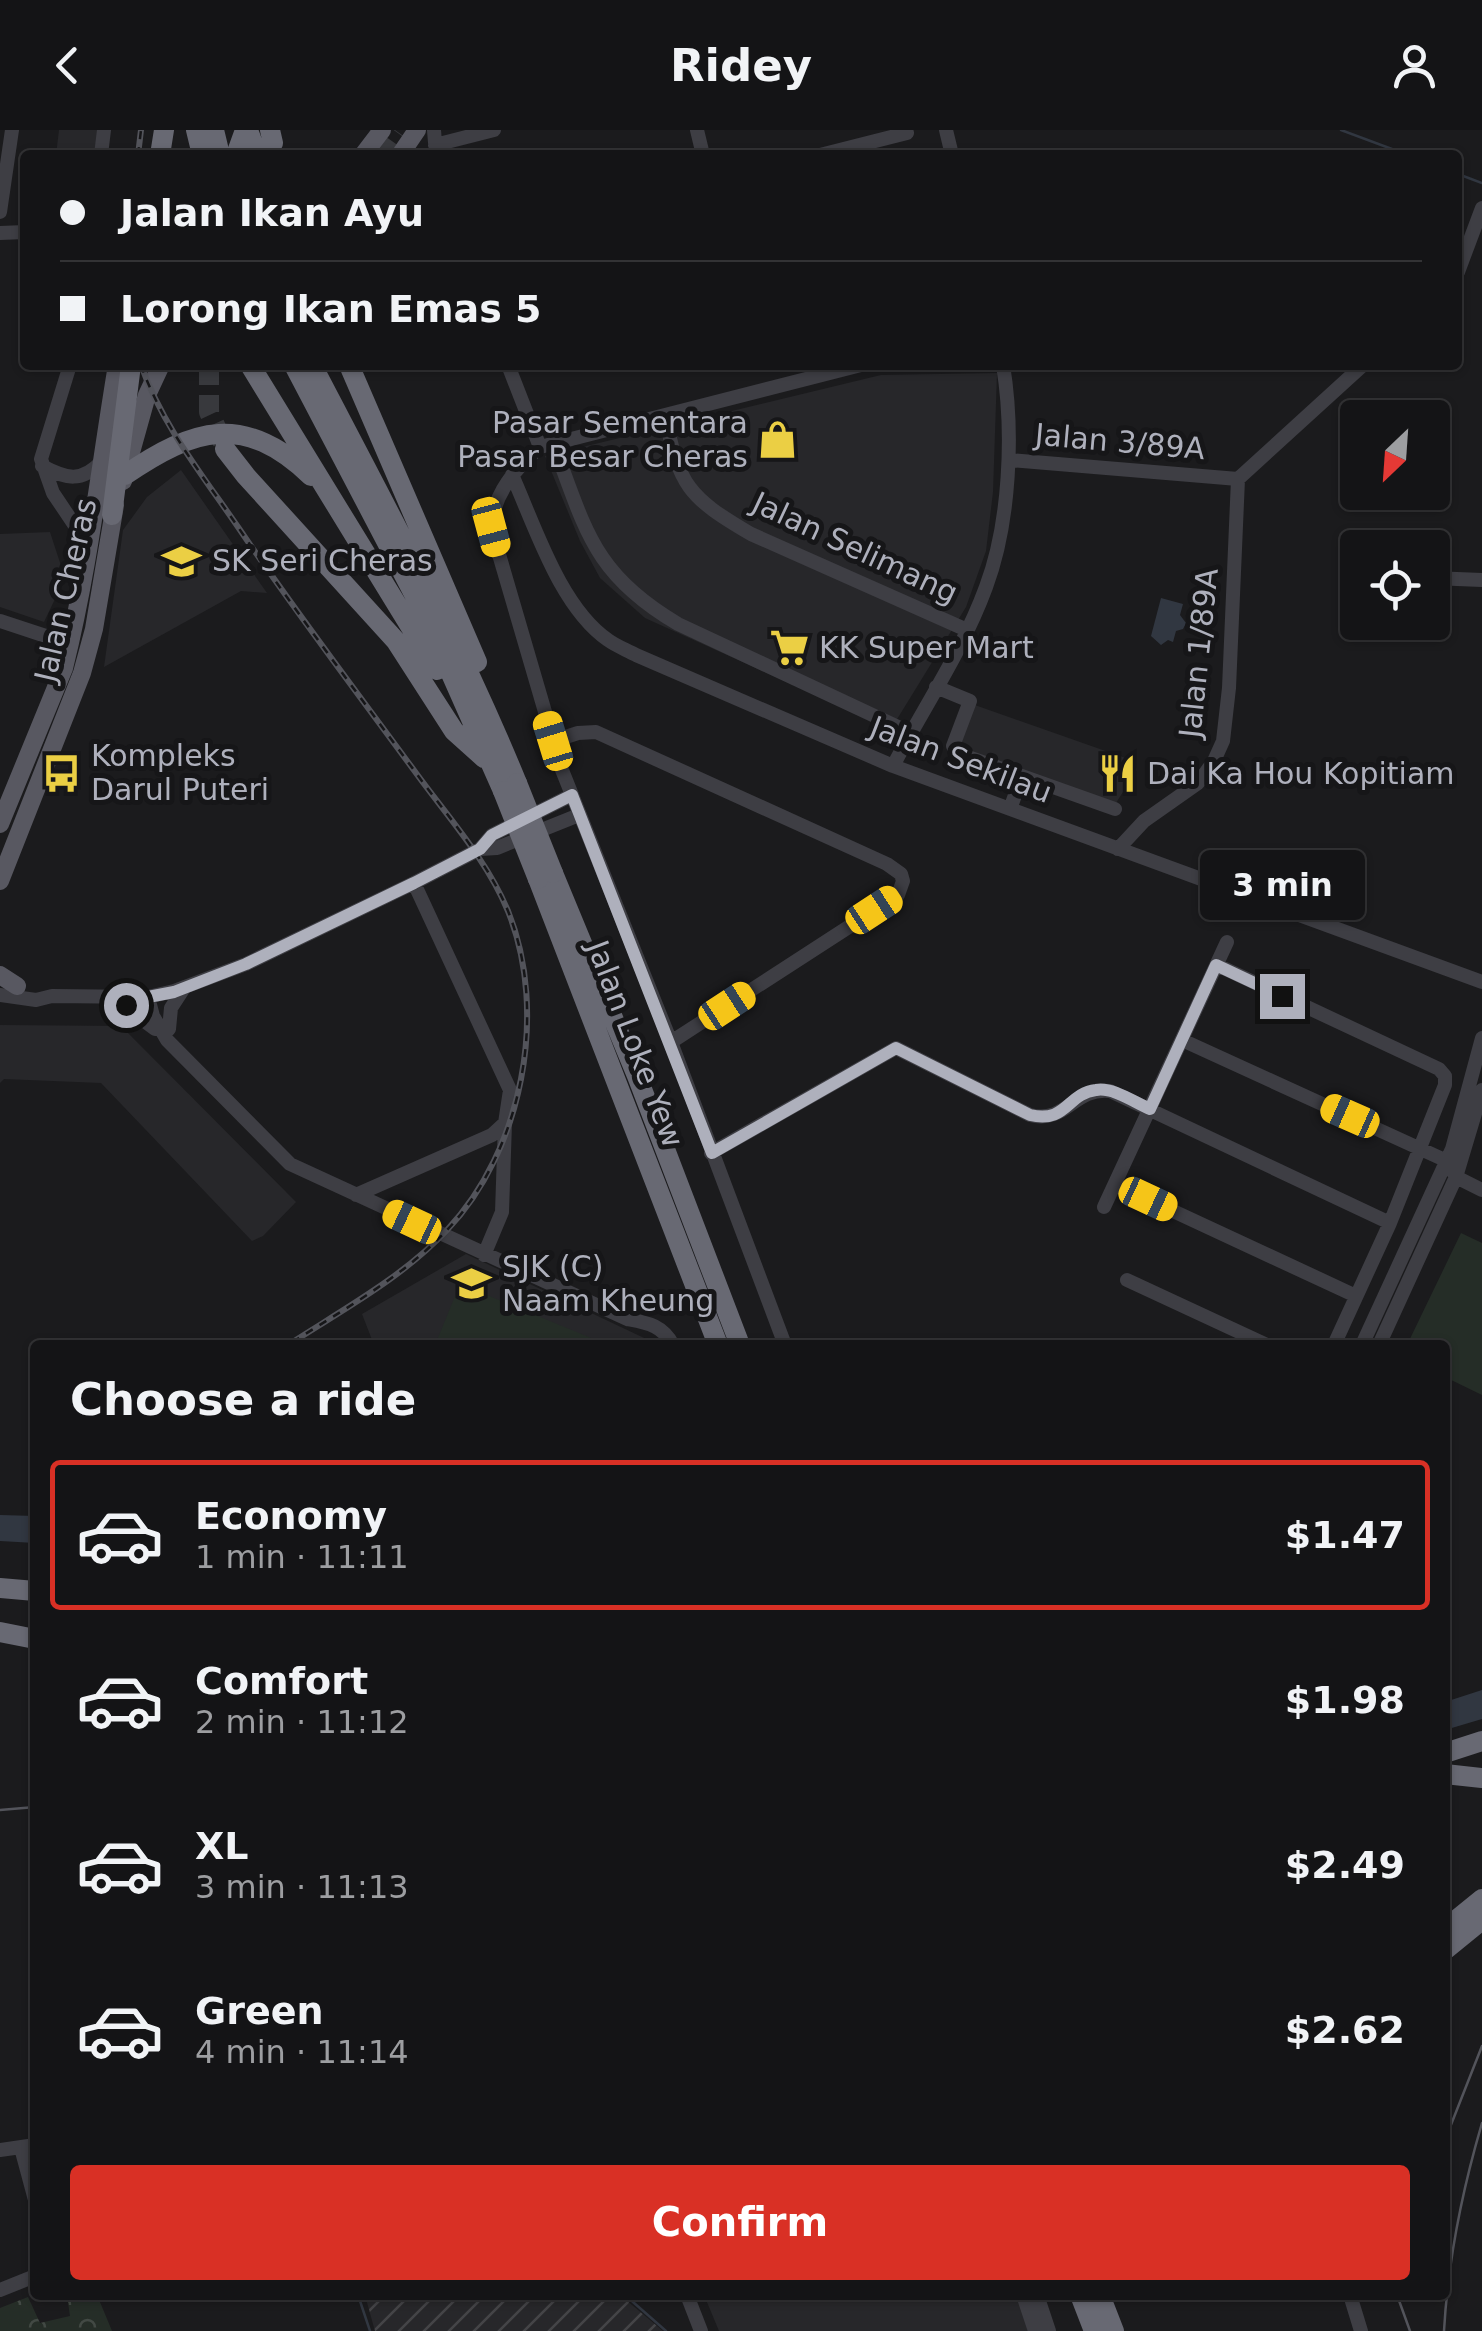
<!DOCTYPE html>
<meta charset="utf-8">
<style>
body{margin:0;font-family:"DejaVu Sans",sans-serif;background:#212123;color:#f1f3f6;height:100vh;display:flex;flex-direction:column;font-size:38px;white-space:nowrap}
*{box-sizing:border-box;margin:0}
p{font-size:32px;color:#9d9ea1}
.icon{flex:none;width:55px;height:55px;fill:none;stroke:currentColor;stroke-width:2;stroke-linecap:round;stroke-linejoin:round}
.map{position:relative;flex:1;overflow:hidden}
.details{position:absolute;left:30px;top:1210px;width:1420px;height:960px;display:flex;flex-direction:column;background:#141416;border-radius:10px;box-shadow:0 2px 8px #0004,0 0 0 2px #333335}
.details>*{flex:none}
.guide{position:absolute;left:20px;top:20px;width:1442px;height:220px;border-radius:10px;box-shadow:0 2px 8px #0004,0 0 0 2px #333335;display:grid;align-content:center;height:220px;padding:0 40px;background:#141416}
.needle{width:65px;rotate:205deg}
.controls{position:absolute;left:1340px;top:270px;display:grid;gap:20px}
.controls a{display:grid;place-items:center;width:110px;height:110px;border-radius:10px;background:#141416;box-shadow:0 2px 8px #0004,0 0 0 2px #333335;font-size:50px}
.end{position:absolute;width:45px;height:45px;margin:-22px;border:12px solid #aeb0bc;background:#111;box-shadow:0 0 0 5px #111}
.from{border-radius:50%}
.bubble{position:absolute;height:70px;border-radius:10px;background:#141416;box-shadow:0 2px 8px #0004,0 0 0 2px #333335;font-size:32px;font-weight:800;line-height:70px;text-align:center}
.car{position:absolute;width:30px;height:60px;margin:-30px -15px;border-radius:12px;box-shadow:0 0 8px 2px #0007;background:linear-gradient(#f5c518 24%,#345 0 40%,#f5c518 0 76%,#345 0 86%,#f5c518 0)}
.guide b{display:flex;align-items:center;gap:35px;height:95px;font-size:38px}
.guide b+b{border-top:2px solid #333335}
.guide i{width:25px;height:25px;background:#f1f3f6}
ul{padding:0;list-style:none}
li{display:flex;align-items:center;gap:30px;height:150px;margin:0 20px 15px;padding:0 20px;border:5px solid transparent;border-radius:10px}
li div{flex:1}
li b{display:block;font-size:38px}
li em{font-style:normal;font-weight:800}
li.current{border-color:#d93025}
li>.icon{width:90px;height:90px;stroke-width:1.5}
h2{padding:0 40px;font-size:45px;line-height:120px}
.action{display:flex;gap:20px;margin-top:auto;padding:20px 40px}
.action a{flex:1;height:115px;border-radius:10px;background:#d93025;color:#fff;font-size:40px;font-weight:800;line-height:115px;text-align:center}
header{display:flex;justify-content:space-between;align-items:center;height:130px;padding:0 40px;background:#141416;font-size:45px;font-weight:800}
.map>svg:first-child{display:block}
.built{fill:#27272a}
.industrial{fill:url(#industrial-furrows)}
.forest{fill:url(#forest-crowns)}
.pitch{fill:#252d27}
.water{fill:#313741}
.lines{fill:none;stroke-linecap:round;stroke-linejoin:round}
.stream{stroke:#313741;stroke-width:2.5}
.highway-tunnel{stroke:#38393d;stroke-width:20;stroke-dasharray:20 10;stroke-linecap:butt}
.minor{stroke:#3e3e44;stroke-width:14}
.major{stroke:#585861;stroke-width:18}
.highway{stroke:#686973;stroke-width:20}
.tram{stroke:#53545b;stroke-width:2.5}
.rail-casing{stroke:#53545b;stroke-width:6}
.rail{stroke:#161618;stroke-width:2.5;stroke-dasharray:8;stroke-linecap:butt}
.highway-bridge{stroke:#686973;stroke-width:20}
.route{stroke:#aeb0bc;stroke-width:12}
.labels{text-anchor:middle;stroke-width:10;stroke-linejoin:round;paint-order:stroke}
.poi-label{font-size:30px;fill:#aeb0bc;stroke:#161618;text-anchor:start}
.street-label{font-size:30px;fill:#aeb0bc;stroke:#161618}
</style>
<header><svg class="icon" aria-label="back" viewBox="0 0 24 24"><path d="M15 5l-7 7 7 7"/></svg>Ridey<svg class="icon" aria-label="person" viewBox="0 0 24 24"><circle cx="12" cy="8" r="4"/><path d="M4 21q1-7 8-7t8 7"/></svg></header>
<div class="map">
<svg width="1482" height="2201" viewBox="0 0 1482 2201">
<defs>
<pattern id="industrial-furrows" width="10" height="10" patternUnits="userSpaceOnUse" patternTransform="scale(2.5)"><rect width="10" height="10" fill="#27272a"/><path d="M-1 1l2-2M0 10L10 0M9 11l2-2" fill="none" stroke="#444447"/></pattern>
<pattern id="forest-crowns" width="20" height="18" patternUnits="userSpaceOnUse" patternTransform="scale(2.5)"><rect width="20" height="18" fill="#252d27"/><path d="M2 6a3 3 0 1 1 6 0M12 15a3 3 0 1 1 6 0" fill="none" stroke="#424944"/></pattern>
</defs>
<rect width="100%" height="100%" fill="#1b1b1d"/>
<path class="built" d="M59,0H101L97,25H56Z
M997,243L993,362L986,421L966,477L891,599L645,488L600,448L580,411L545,326L881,245Z
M181,340L267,463L241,461L104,537L123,400L147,367Z
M50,402L65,448L44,492L0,477V404Z
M972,574L1134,631L1137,640L1114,676L957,619Z
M0,895L121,896L296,1072L263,1106L252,1111L101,953L4,949L0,953Z
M466,1124L659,1215H374L362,1184Z
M704,2165H1027L1040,2201H719Z"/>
<path class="industrial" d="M365,2165H620L663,2201H375Z"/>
<path class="forest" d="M67,2165H97L112,2201H0V2178L28,2167L40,2193L70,2186Z"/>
<path class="pitch" d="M1461,1103L1482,1113V1265L1445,1247V1215H1407Z
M460,1154L608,1215H435Z"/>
<path class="water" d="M1161,468L1183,474L1180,485L1186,493L1183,499L1176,501L1173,512L1168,510L1161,515L1151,506Z
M0,1385L35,1386V1413L0,1411Z
M1482,1560V1589L1445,1600V1572Z"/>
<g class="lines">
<path class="stream" d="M1341,0L1408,25
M1458,44L1482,53
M358,2165L370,2201
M625,2165L666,2201"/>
<path class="highway-tunnel" d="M377,25L395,0
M209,235V282L225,317"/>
<path class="minor" d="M434,0L436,25
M697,0L703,25
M946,0L952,25
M435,15L494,0
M101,25L104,0
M820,25L907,3
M0,82L12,0
M0,103L25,102
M1458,142L1482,78
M70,235L41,329L53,363L90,418
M508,235L540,317
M665,285C679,356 688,367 751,404L967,500
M553,313C586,400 593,444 678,494L911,603
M1009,330L1238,349L1363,235
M42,336C66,349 82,353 102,331
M512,345C535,396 560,477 608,510C616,516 627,520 636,525L893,636L1482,852
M1432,448L1482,450
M0,491L70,514
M936,557L970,571L953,616L957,623L1115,679
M553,611L578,603L596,602L887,734L901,744L903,751L898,765L671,912
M893,636C924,577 963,520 986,457C1010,393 1014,302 1003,235
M1010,679L1022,646
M480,719L497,718L579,685
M1118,719L1144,691L1198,653L1214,631L1223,611L1229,558L1238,349
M414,753L510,960L505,993L502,1082L484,1125
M1217,835L1439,939L1445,946V955L1390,1093L1334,1215
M0,865L36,870L52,866L148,867L174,861L246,834L414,753L480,719L492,705L572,665
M112,867L155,899
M148,867L153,886L167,910L290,1034L627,1189C648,1193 662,1195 673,1215
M169,899L171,878L184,858
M1182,910L1447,1031L1456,1047L1482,1060
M711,1023L896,918L1030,985C1067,994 1073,957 1110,961L1390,1093
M1115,1054L1356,1166
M356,1065L492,1005L505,993
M1104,1077L1227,812
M1127,1150L1267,1215
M785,1215L671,912L562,640L491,397C494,363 515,339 540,317L861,235
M1362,1215L1452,1019L1482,908
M1379,1215L1456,1047L1482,960
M21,2018L35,2070
M0,2020L35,2015
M0,2160L35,2146
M687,2165L701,2201
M1023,2165L1035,2201
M1037,2165L1049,2201
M1350,2165L1361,2201"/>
<path class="major" d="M363,25L382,0
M400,25L417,0
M123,351L147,265L161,235
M0,694L64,538C89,438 100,336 117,235
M0,751L82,543L94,499L115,375
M0,845L17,856"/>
<path class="highway" d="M196,0L202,25
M214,0L220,25
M248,0L257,25
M270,0L273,13
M160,25L164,0
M236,25L245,0
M250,235L437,540
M294,235L425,485L503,661
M312,235C384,373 458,509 517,653
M349,235L477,532
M225,319L246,346L396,511L454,601L484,628
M125,345C194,298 244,282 311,346
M112,385L131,235
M553,743L637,946L740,1215
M538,749L718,1215
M0,1458L35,1461
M0,1502L35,1509
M1445,1623L1482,1611
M1445,1644L1482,1648
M1445,1799L1482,1769
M1445,1820L1482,1790
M1080,2165L1094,2201
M1100,2165L1114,2201"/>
<path class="tram" d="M0,1680L35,1677
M1445,2010L1482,1916
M1397,2165L1410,2201
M1444,2201C1448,2130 1462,2061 1482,1993"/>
<defs>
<path id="rail" d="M138,25L141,0
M141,235C162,295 203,346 238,397C295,481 356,561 416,643C448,687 487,730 508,781C549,883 522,1021 447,1100C402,1148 342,1180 288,1215"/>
</defs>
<use href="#rail" class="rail-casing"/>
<use href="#rail" class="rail"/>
<path class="highway-bridge" d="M517,653L553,743
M503,661L538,749"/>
</g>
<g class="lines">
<path class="route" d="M126,875L111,867H148L174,862L246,834L414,753L480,719L492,705L572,665L712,1023L896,918L1030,985C1067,994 1067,963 1096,960C1113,957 1134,972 1150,979L1216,835L1282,866"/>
</g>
<defs>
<symbol id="shop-bare" viewBox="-9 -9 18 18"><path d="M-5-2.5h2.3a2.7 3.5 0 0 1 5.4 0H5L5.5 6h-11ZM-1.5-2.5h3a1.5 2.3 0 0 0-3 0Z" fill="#ebcf44" stroke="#161618" stroke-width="2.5" paint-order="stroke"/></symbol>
<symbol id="school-bare" viewBox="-9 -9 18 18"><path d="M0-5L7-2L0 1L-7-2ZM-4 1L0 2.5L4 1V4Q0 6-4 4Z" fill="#ebcf44" stroke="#161618" stroke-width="2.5" paint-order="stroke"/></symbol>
<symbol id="supermarket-bare" viewBox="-9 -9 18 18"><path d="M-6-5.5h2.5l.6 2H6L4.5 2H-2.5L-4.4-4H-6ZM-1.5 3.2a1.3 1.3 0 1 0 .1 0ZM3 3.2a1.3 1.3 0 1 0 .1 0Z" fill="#ebcf44" stroke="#161618" stroke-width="2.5" paint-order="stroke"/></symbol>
<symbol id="bus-bare" viewBox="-9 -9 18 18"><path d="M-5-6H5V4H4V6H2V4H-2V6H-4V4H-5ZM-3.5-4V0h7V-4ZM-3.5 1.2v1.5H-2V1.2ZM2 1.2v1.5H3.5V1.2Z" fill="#ebcf44" stroke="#161618" stroke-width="2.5" paint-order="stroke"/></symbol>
<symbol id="restaurant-bare" viewBox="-9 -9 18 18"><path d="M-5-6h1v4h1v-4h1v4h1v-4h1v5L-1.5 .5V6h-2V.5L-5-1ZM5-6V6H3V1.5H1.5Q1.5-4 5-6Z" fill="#ebcf44" stroke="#161618" stroke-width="2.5" paint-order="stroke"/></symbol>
</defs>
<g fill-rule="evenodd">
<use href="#shop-bare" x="750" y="282" width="55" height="55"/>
<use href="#school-bare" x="154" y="404" width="55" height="55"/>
<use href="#supermarket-bare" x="762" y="490" width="55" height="55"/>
<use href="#bus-bare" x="34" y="616" width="55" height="55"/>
<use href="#restaurant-bare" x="1090" y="616" width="55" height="55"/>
<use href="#school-bare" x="444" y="1126" width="55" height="55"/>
</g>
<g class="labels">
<g class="poi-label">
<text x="748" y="303" text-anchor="end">Pasar Sementara<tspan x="748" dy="34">Pasar Besar Cheras</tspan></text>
<text x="212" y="441">SK Seri Cheras</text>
<text x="819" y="528">KK Super Mart</text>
<text x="91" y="636">Kompleks<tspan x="91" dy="34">Darul Puteri</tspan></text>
<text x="1147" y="654">Dai Ka Hou Kopitiam</text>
<text x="502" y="1147">SJK (C)<tspan x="502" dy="34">Naam Kheung</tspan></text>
</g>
<g class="street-label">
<text transform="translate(1120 312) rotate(5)" y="10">Jalan 3/89A</text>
<text transform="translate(855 418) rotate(25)" y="10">Jalan Selimang</text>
<text transform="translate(66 460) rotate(-77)" y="10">Jalan Cheras</text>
<text transform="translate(1199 523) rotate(-84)" y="10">Jalan 1/89A</text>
<text transform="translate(961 630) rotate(21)" y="10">Jalan Sekilau</text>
<text transform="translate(635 914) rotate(69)" y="10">Jalan Loke Yew</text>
</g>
</g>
</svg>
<div class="controls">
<a><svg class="needle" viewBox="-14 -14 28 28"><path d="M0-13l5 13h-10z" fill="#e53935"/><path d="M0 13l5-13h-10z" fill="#9d9ea1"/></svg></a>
<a><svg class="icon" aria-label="locate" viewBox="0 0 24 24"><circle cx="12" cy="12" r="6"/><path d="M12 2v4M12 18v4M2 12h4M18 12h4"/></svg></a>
</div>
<i class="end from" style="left:126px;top:875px"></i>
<i class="end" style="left:1282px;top:866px"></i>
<div class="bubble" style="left:1200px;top:720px;width:165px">3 min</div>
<i class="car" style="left:491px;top:397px;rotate:165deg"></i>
<i class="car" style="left:553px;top:611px;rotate:343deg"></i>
<i class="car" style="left:874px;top:780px;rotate:57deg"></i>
<i class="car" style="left:727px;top:876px;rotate:57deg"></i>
<i class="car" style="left:1350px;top:986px;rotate:294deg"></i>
<i class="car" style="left:1148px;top:1069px;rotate:115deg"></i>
<i class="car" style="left:412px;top:1092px;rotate:295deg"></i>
<div class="guide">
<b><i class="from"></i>Jalan Ikan Ayu</b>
<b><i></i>Lorong Ikan Emas 5</b>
</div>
<section class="details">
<h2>Choose a ride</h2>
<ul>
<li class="current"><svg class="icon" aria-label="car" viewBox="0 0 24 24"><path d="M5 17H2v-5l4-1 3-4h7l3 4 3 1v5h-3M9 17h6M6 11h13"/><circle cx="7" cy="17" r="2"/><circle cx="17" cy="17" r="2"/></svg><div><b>Economy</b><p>1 min · 11:11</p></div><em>$1.47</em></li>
<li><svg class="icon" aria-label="car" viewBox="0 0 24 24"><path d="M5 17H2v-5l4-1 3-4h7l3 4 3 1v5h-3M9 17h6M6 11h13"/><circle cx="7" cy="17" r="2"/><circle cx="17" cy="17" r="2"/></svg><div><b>Comfort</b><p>2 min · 11:12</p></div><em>$1.98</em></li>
<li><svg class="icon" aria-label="car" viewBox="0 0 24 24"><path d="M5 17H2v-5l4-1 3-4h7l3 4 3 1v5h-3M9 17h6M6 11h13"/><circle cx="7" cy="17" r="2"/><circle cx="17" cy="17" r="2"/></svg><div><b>XL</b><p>3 min · 11:13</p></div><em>$2.49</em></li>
<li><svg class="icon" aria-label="car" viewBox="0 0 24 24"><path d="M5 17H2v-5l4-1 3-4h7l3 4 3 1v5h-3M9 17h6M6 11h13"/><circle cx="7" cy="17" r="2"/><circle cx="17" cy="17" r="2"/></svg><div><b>Green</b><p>4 min · 11:14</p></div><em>$2.62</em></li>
</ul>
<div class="action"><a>Confirm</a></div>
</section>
</div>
